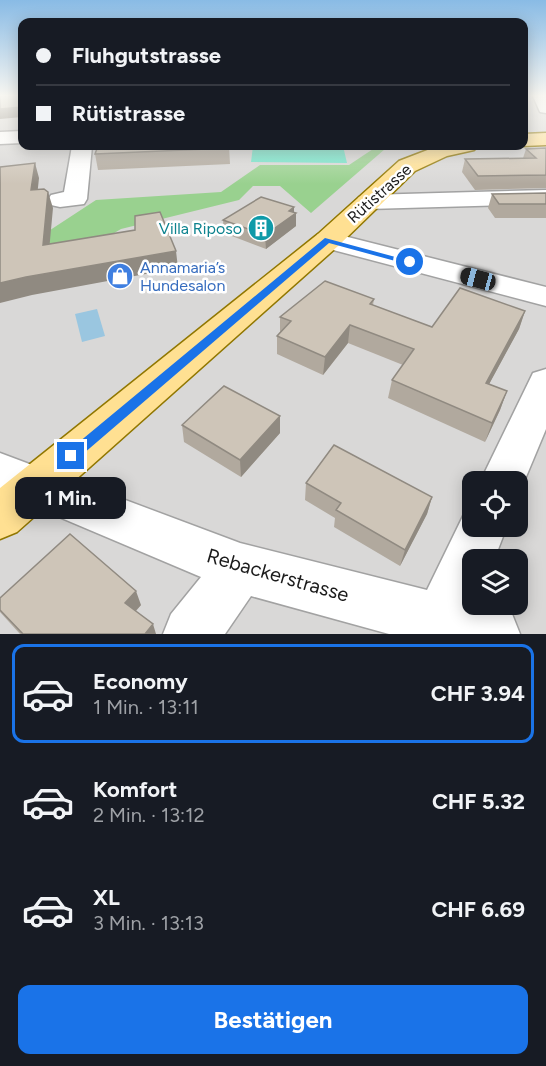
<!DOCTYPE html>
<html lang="de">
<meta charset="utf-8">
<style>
body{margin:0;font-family:Figtree,sans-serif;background:#20242c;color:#f1f3f6;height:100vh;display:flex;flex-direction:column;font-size:22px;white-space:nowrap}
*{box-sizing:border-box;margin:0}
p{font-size:20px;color:#9ea1a6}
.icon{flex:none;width:33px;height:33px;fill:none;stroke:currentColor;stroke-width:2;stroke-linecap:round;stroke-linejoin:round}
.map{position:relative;height:634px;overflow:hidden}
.drawer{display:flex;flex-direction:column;background:#171b24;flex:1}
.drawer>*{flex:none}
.guide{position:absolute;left:18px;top:18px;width:510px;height:132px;border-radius:12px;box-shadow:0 3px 15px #0003;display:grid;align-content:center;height:132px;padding:0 18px;background:#171b24}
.fabs{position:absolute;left:462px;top:471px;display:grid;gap:12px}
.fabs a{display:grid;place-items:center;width:66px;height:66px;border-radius:12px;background:#171b24;box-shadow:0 3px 15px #0003;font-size:30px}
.end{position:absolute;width:27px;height:27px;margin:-14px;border:8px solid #1a73e8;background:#fff;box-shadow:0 0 0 3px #fff}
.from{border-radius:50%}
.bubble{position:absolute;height:42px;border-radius:12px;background:#171b24;box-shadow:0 3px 15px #0003;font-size:20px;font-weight:700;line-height:42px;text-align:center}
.car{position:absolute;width:18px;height:36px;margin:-18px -9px;border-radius:8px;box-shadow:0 0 4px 2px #0007;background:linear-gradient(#222 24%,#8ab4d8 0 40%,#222 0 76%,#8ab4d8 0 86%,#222 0)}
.guide b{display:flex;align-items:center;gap:21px;height:57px;font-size:22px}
.guide b+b{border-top:2px solid #363941}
.guide i{width:15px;height:15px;background:#f1f3f6}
ul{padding:10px 0 0;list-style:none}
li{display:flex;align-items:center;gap:18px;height:99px;margin:0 12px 9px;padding:0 6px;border:3px solid transparent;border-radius:12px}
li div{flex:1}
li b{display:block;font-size:22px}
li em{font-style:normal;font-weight:700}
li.on{border-color:#1a73e8}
li>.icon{width:54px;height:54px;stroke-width:1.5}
.primary-button{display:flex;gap:12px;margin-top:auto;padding:12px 18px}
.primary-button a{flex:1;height:69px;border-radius:12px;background:#1a73e8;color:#fff;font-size:24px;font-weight:700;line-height:69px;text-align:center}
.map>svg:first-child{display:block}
.residential{fill:#d9d8d7;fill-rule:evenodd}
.forest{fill:#99d18f}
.pitch{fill:#74e5ca}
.water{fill:#9ac6e0}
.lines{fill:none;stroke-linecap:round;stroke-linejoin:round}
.minor-casing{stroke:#a2a2a2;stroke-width:3}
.major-casing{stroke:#917700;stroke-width:3}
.minor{fill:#fff;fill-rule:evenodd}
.major{fill:#ffe092;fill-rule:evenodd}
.wall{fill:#b1a99e}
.shaded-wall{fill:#908a81}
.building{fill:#cec5b8;stroke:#908a81;stroke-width:1.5}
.route{fill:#1a73e8}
.labels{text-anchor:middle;stroke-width:5;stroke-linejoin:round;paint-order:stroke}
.street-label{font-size:16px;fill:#1b1b1b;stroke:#fff}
.culture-label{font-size:16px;fill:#0d838f;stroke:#fff;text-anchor:end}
.shop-label{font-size:16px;fill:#366cbe;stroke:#fff;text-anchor:start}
.near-street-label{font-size:20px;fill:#1b1b1b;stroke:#fff}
</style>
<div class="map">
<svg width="546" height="634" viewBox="0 0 546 634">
<rect width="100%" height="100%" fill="#eeebdf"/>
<path class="residential" d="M0,96H22V146H524V96H546V634H0ZM472,482H518V526H472ZM472,560H518V604H472Z"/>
<path class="forest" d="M376,147L385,149L311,213L280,186H253L239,200L121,229L45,274L9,257L96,200L221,192L260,165H349Z"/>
<path class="pitch" d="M253,146H343L347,163L251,162Z"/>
<path class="water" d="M97,309L105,336L82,342L75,314Z"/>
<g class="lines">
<defs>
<path id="minor" d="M533,96H546V113L540,112Z
M22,131V143L0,144V132Z
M72,146H92L87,199L84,204L60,207L51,205L48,200L51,195L64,192Z
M546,190V204L368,209L359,207L356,202L359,197L368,195Z
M328,232L546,287V306L318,246L314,240L318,234Z
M546,369V429L518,496V482H480L533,373Z
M0,453L240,543L427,590L466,510L472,508V526H507L494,560H472V604H487L512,614L520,634H389L251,596L225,634H163L171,614L201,577L0,492Z"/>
<path id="major" d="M546,133V145L524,146H522L524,134Z
M438,146H477L474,150L447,156L415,171L338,246L17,532L0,539V488L318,234L399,161Z"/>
</defs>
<use href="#minor" class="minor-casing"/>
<use href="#major" class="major-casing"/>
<use href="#minor" class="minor"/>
<use href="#major" class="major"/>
</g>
<path class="wall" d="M229,146L230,164L98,170L95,154Z
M546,148V188L475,190L462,172L465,159L523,158L526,149Z
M546,193V218H495L488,208L492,194Z
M294,213L296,226L266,249L224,233L223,220Z
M374,299L373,305L432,327L525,311L519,329L489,384L507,391L500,410L485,442L388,398L392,380L403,365L348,343L323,375L277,354V336L280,332V317Z
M182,425L280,433L241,477L184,442Z
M306,483L432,497L427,514L400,566L334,527L335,518L305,500Z
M141,605L136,611L156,634H20L0,612V610Z"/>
<path class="shaded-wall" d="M22,107V117L0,119V109Z
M35,163L39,178L36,206L31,190Z
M48,192L53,208L48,262L43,245Z
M294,207V215L296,213V226L266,249L265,235L289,211Z
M176,251L178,268L32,295L0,303V283L26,277Z
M525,311L519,329L480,401L486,383Z
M350,325L348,343L323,375L325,357Z
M507,391L500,410L485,442L492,423Z
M280,416V433L241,477L240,460Z
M432,497L427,514L400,566L405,550Z
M136,591L141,605L130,617L125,603Z
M153,624L156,634H145Z"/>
<path class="building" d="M0,96H22V107L0,109Z
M98,146H229V148L95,154Z
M546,148V175L478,176L465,159L536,158L526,149Z
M35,163L31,190L44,189L48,192L43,245L135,230V216L160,212L176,251L26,277L0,283V167Z
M546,193V204H499L492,194Z
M261,197L294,207L289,211L296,213L265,235L223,220Z
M325,281L374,299L370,304L432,327L460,288L525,311L486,383L507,391L492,423L392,380L414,349L350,325L325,357L277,336L291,321L280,317Z
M224,386L280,416L240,460L182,425Z
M334,445L432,497L405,550L336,510L341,503L306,483Z
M70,534L136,591L125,603L153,624L145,634H23L0,610V598Z"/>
<linearGradient id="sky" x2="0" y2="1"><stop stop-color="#89bbe5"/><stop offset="0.52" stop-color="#f7f6f1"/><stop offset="1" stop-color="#f7f6f1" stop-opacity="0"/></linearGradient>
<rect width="546" height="184" fill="url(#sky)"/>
<path class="route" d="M325,238L414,262L410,265L329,243L76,460H67L65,456L67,452Z"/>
<defs>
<symbol id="building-disc" viewBox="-11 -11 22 22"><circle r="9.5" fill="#0f9aa8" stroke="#fff"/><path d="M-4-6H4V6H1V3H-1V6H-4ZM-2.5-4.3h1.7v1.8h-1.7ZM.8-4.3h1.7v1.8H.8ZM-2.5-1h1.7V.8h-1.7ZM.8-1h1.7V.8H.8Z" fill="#fff"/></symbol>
<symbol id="shop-disc" viewBox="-11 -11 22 22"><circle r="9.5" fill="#3f7fe0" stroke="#fff"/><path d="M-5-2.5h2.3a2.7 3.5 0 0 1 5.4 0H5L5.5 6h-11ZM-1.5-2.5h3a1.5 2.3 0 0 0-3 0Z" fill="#fff"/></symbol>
</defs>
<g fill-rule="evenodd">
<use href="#building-disc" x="246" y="213" width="30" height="30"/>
<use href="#shop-disc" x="105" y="261" width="30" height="30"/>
</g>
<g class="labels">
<g class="street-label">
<text transform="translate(379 193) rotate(-42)" y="6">Rütistrasse</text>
</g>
<g class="culture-label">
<text x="242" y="234">Villa Riposo</text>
</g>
<g class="shop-label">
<text x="140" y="273">Annamaria’s<tspan x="140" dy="18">Hundesalon</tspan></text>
</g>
<g class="near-street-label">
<text transform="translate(278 575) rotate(16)" y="7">Rebackerstrasse</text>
</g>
</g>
</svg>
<div class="fabs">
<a><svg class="icon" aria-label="locate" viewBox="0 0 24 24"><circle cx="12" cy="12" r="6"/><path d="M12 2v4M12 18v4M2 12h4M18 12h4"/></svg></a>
<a><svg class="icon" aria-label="layers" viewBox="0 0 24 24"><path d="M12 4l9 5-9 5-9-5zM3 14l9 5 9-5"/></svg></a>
</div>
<i class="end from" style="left:410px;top:262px"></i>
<i class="end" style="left:71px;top:456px"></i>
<div class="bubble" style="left:15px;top:477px;width:111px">1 Min.</div>
<i class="car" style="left:478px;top:279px;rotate:285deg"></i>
<div class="guide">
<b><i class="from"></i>Fluhgutstrasse</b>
<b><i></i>Rütistrasse</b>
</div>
</div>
<section class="drawer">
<ul>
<li class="on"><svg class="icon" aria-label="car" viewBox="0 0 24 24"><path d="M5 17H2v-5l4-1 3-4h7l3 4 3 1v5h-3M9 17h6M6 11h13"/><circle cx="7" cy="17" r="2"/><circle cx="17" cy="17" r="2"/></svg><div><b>Economy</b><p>1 Min. · 13:11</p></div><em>CHF 3.94</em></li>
<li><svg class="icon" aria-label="car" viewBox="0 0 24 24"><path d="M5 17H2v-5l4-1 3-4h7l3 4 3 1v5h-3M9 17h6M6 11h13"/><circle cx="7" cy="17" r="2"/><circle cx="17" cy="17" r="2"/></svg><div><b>Komfort</b><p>2 Min. · 13:12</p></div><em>CHF 5.32</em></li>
<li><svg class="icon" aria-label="car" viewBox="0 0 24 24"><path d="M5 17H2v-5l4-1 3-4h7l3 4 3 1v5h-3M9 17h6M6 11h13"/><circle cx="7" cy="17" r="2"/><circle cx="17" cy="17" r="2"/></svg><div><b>XL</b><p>3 Min. · 13:13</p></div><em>CHF 6.69</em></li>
</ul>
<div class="primary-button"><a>Bestätigen</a></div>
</section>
